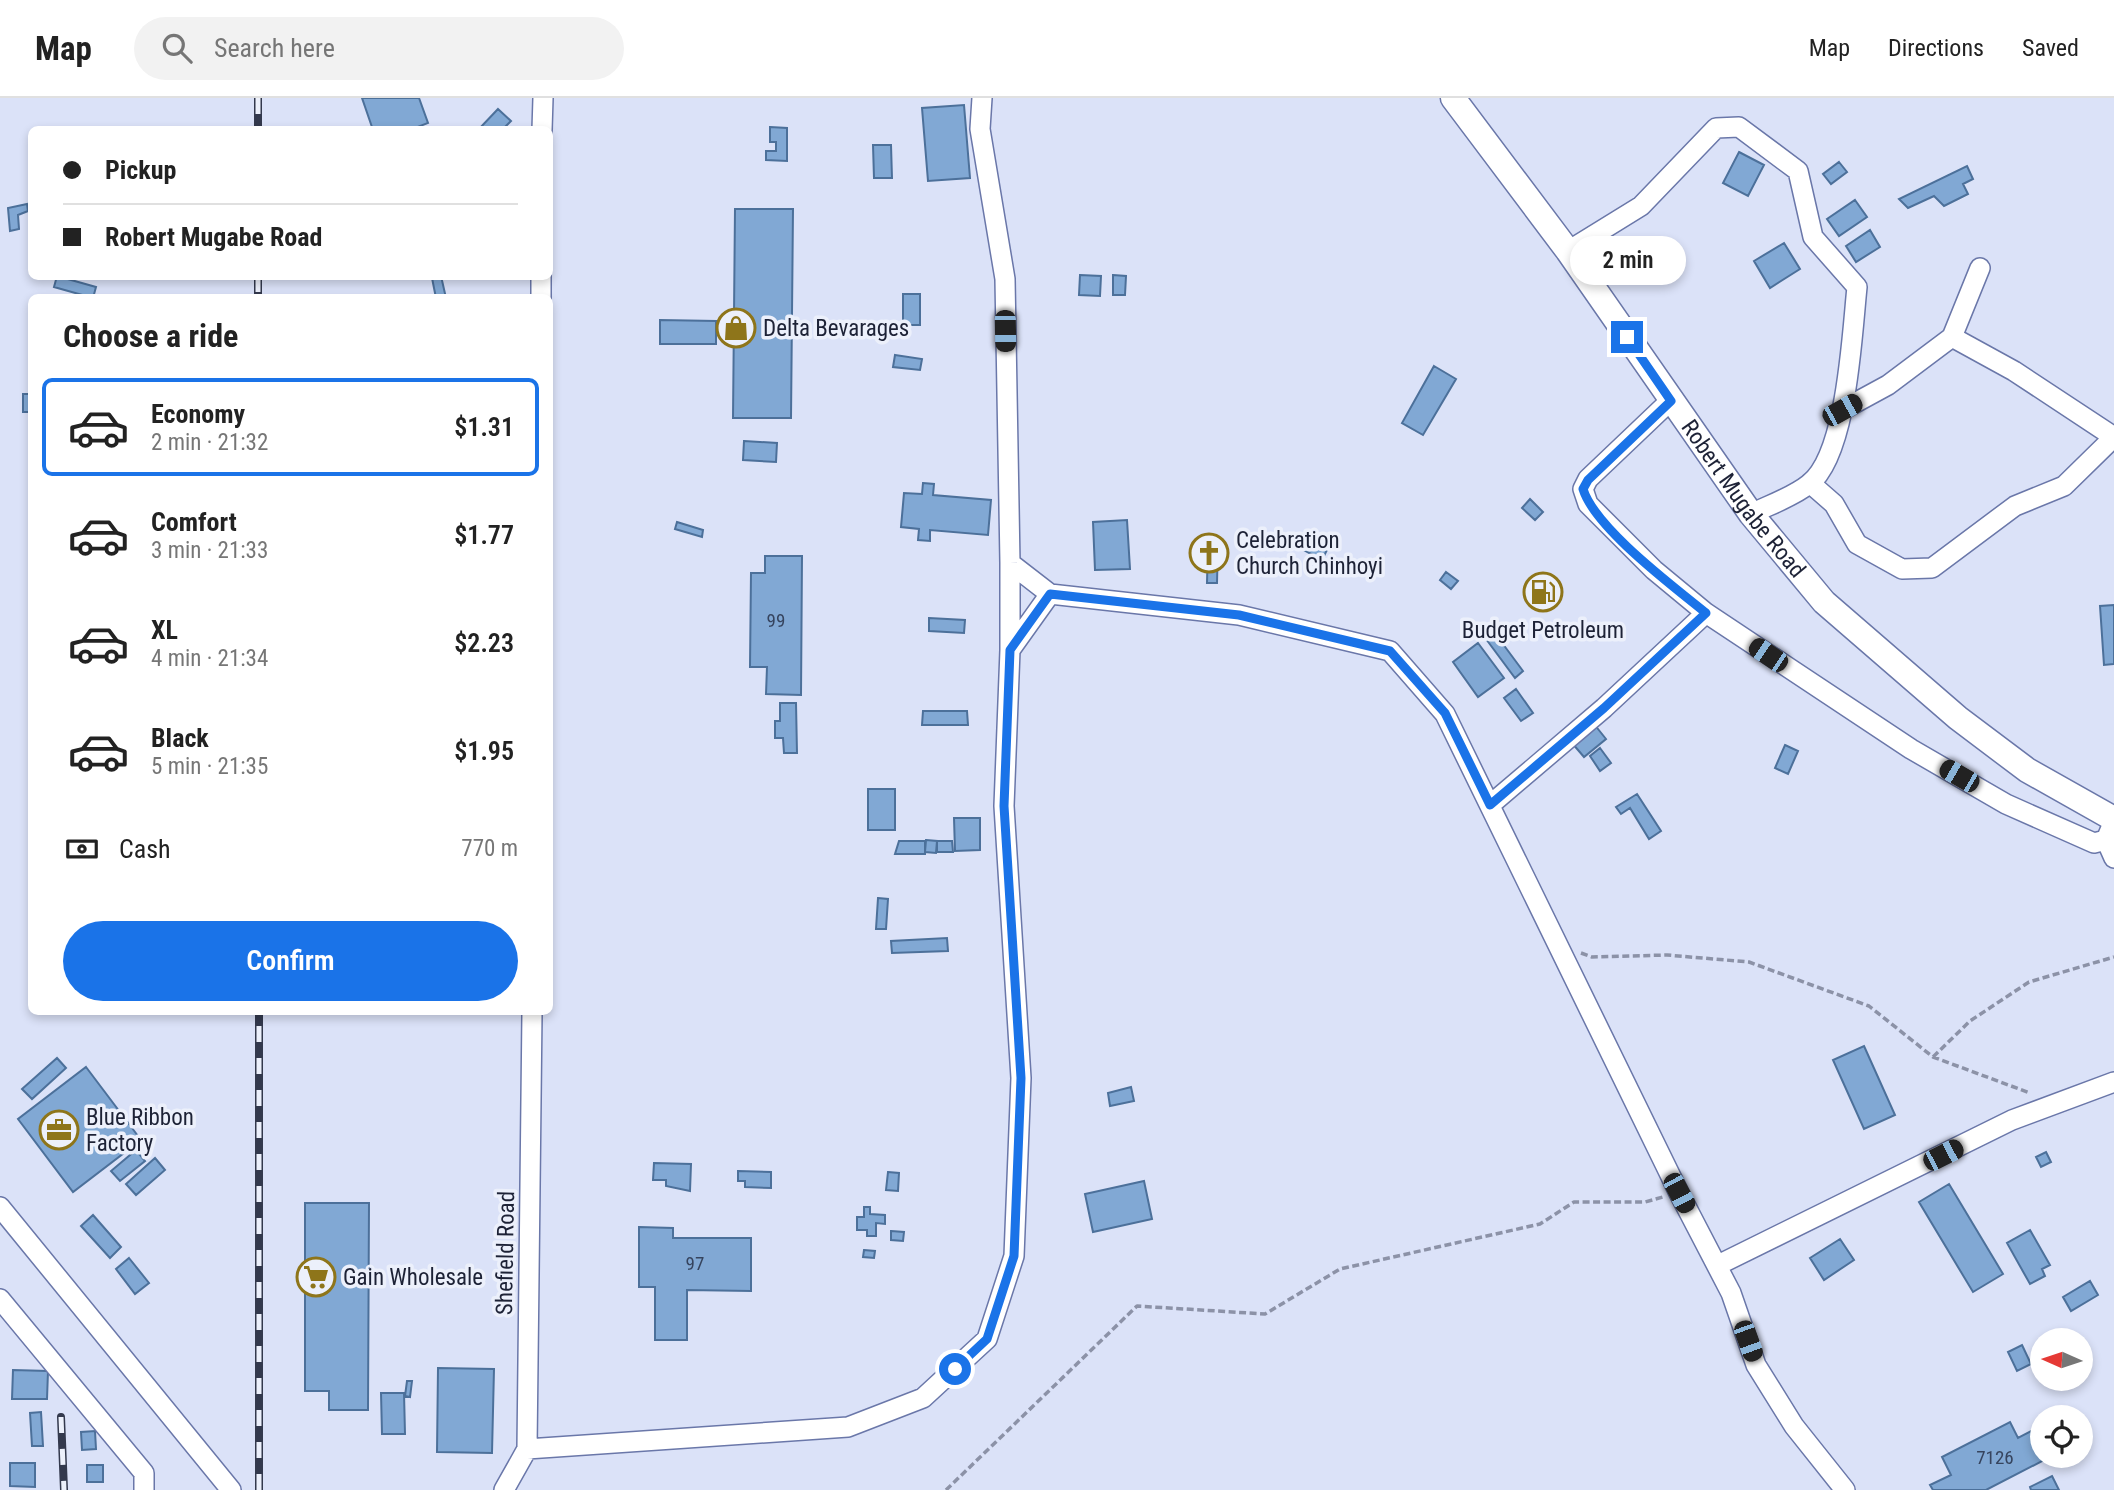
<!DOCTYPE html>
<meta charset="utf-8">
<style>
body{margin:0;font-family:"Roboto Condensed",sans-serif;background:#f2f2f2;color:#222;height:100vh;display:flex;flex-direction:column;font-size:26px;white-space:nowrap}
*{box-sizing:border-box;margin:0}
p{font-size:23px;color:#767676}
.icon{flex:none;width:38px;height:38px;fill:none;stroke:currentColor;stroke-width:2;stroke-linecap:round;stroke-linejoin:round}
.map{position:relative;flex:1;overflow:hidden}
.drawer{position:absolute;left:28px;top:196px;width:525px;height:721px;display:flex;flex-direction:column;background:#fff;border-radius:10px;box-shadow:0 4px 10px #0003}
.drawer>*{flex:none}
.banner{position:absolute;left:28px;top:28px;width:525px;height:154px;border-radius:10px;box-shadow:0 4px 10px #0003;display:grid;align-content:center;height:154px;padding:0 35px;background:#fff}
.needle{width:46px;rotate:273deg}
.fabs{position:absolute;left:2030px;top:1230px;display:grid;gap:14px}
.fabs a{display:grid;place-items:center;width:63px;height:63px;border-radius:50%;background:#fff;box-shadow:0 4px 10px #0003;font-size:35px}
.end{position:absolute;width:32px;height:32px;margin:-16px;border:9px solid #1a73e8;background:#fff;box-shadow:0 0 0 4px #fff}
.from{border-radius:50%}
.bubble{position:absolute;height:49px;border-radius:24px;background:#fff;box-shadow:0 4px 10px #0003;font-size:23px;font-weight:600;line-height:49px;text-align:center}
.car{position:absolute;width:21px;height:42px;margin:-21px -10px;border-radius:9px;box-shadow:0 0 5px 2px #0007;background:linear-gradient(#222 24%,#8ab4d8 0 40%,#222 0 76%,#8ab4d8 0 86%,#222 0)}
.banner b{display:flex;align-items:center;gap:24px;height:66px;font-size:26px}
.banner b+b{border-top:2px solid #e0e0e0}
.banner i{width:18px;height:18px;background:#222}
ul{padding:0;list-style:none}
li{display:flex;align-items:center;gap:21px;height:98px;margin:0 14px 10px;padding:0 21px;border:4px solid transparent;border-radius:10px}
li div{flex:1}
li b{display:block;font-size:26px}
li em{font-style:normal;font-weight:600}
li.active{border-color:#1a73e8}
li>.icon{width:63px;height:63px;stroke-width:1.5}
h2{padding:0 35px;font-size:32px;line-height:84px}
.pay{display:flex;align-items:center;gap:18px;height:77px;padding:0 35px;font-size:26px}
.pay p{margin-inline-start:auto}
.cta{display:flex;gap:14px;margin-top:auto;padding:14px 35px}
.cta a{flex:1;height:80px;border-radius:42px;background:#1a73e8;color:#fff;font-size:28px;font-weight:600;line-height:80px;text-align:center}
header{display:flex;align-items:center;gap:42px;box-sizing:border-box;height:98px;padding:0 35px;background:#fff;border-bottom:2px solid #e0e0e0}
header strong{font-size:33px}
nav{display:flex;gap:38px;margin-inline-start:auto;font-size:24px}
.search{width:490px;height:63px;background:#f2f2f2;display:flex;align-items:center;gap:18px;box-sizing:border-box;padding:0 24px;border-radius:38px;color:#767676;font-size:26px}
.map>svg:first-child{display:block}
.building{fill:#81a8d4;stroke:#4c709a;stroke-width:2}
.lines{fill:none;stroke-linecap:round;stroke-linejoin:round}
.minor-casing{stroke:#6a77a9;stroke-width:22}
.major-casing{stroke:#6a77a9;stroke-width:27}
.path{stroke:#8c92a7;stroke-width:3.5;stroke-dasharray:7 3.5;stroke-linecap:butt}
.minor{stroke:#fff;stroke-width:19}
.major{stroke:#fff;stroke-width:24}
.rail-casing{stroke:#33394d;stroke-width:8}
.rail{stroke:#ecf0fb;stroke-width:5;stroke-dasharray:16;stroke-linecap:butt}
.route{stroke:#1a73e8;stroke-width:9}
.labels{text-anchor:middle;stroke-width:7;stroke-linejoin:round;paint-order:stroke}
.number-label{font-size:19px;fill:#36445e}
.poi-label{font-size:23px;fill:#1d2236;stroke:#ecf0fb;text-anchor:start}
.street-label{font-size:23px;fill:#1d2236;stroke:#ecf0fb}
</style>
<header>
<strong>Map</strong>
<div class="search"><svg class="icon" aria-label="search" viewBox="0 0 24 24"><circle cx="10" cy="10" r="6"/><path d="M15 15l6 6"/></svg>Search here</div>
<nav><a>Map</a><a>Directions</a><a>Saved</a></nav>
</header>
<div class="map">
<svg width="2114" height="1392" viewBox="0 0 2114 1392">
<rect width="100%" height="100%" fill="#dbe2f8"/>
<path class="building" d="M362,0H419L428,25L410,32H373Z
M964,7L970,80L928,83L922,10Z
M498,11L511,23L502,32H478Z
M770,29L787,30V63L766,62V53H776V44H770Z
M873,47H891L892,80H874Z
M1739,54L1764,67L1748,98L1723,85Z
M1839,64L1847,74L1831,86L1823,76Z
M1967,68L1973,81L1963,86L1968,96L1944,108L1934,98L1908,110L1899,101Z
M1855,102L1867,119L1839,138L1827,121Z
M27,106L28,113L18,117L19,131L10,133L8,110Z
M735,111H793L791,320H733Z
M1870,132L1880,149L1856,164L1846,148Z
M1784,145L1800,171L1770,190L1754,163Z
M1080,177L1101,178L1100,198L1079,197Z
M1113,177L1126,178L1125,197H1113Z
M57,178L96,189L93,200L54,189Z
M441,178L446,200H436L432,180Z
M903,196H920V227H903Z
M660,222L716,223V246H660Z
M895,257L922,261L920,272L893,269Z
M1434,268L1456,281L1423,337L1402,325Z
M23,296H32V314H23Z
M744,343L777,345L776,364L743,362Z
M923,385L934,386L933,397L991,402L988,437L930,432V443L918,442L919,431L901,429L904,395L922,396Z
M1530,401L1543,414L1535,422L1522,410Z
M1127,422L1130,471L1095,472L1093,424Z
M677,424L703,432L702,439L675,431Z
M1307,436L1329,448L1322,462L1300,450Z
M1208,443H1218L1217,485H1207Z
M765,458H802L801,597L766,596L767,569H750L751,475H765Z
M1446,474L1458,483L1451,491L1440,482Z
M2114,507V566L2104,567L2100,508Z
M929,520L965,522L964,535L929,533Z
M1494,534L1523,573L1515,580L1486,541Z
M1478,545L1504,580L1478,599L1453,564Z
M1516,591L1533,615L1521,623L1504,600Z
M780,605H796L797,655H784L783,640H775V623H780Z
M923,613H967L968,627H922Z
M1594,626L1606,641L1584,659L1572,645Z
M1785,647L1798,653L1788,676L1775,670Z
M1600,650L1611,665L1600,673L1590,658Z
M868,691H895V732H868Z
M1637,696L1661,733L1649,741L1630,710L1621,716L1616,709Z
M954,720H980V752L955,753Z
M926,742L937,743L936,755L925,754Z
M899,743H925V756H895Z
M937,743H952L953,754H937Z
M878,800L888,801L886,831H876Z
M947,840L948,853L892,855L891,843Z
M1864,948L1895,1017L1864,1031L1833,962Z
M57,960L66,970L32,1001L22,991Z
M86,969L141,1042L73,1094L18,1021Z
M1131,989L1134,1003L1110,1008L1108,995Z
M136,1052L145,1063L120,1083L111,1073Z
M2046,1054L2051,1064L2041,1069L2036,1059Z
M155,1060L165,1072L136,1097L126,1086Z
M654,1065L691,1066L690,1093L666,1088V1082H653Z
M738,1073L771,1074V1090L745,1089V1083H738Z
M888,1074L899,1075L898,1093L886,1092Z
M1144,1083L1152,1121L1093,1134L1085,1096Z
M1949,1086L2003,1176L1973,1194L1919,1104Z
M305,1105H369L368,1312H329V1293H305Z
M864,1109H870V1116L885,1117V1126L876,1125V1138H867V1132H857V1119H864Z
M93,1117L121,1149L110,1160L81,1128Z
M639,1129L673,1130V1140H751V1193L687,1192V1242H655V1189H639Z
M2030,1132L2050,1167L2042,1171L2045,1178L2030,1186L2007,1145Z
M891,1133L904,1134L903,1143L891,1142Z
M1840,1141L1854,1162L1824,1182L1810,1160Z
M864,1152L875,1153L874,1160L863,1159Z
M129,1160L149,1185L135,1196L116,1171Z
M2090,1183L2098,1197L2071,1213L2063,1199Z
M2022,1247L2031,1266L2017,1273L2008,1254Z
M438,1270L494,1271L492,1355L437,1354Z
M13,1272L48,1273L47,1301H12Z
M407,1283H412L410,1299L405,1298Z
M381,1295H404L405,1336H382Z
M41,1314L43,1348H32L30,1315Z
M2010,1324L2018,1340L2033,1332L2042,1349V1358L2048,1360L1986,1392H1933L1930,1387L1951,1377L1942,1359Z
M95,1333L96,1351L82,1352L81,1334Z
M10,1365H35V1389L10,1388Z
M87,1367H103V1384H87Z
M2052,1378L2059,1392H2031L2030,1389Z"/>
<g class="lines">
<defs>
<path id="minor" d="M982,0L980,31L1005,181L1010,465L1050,496
M542,32L543,0
M1568,153L1641,108L1716,30L1739,29L1798,73L1813,139L1857,189C1852,236 1847,357 1809,386C1793,399 1769,407 1751,416
M541,200V178
M1952,239L2014,273L2114,339
M1670,303L1588,381L1583,391L1588,406L1654,472L1706,515L1911,651L2006,706L2094,745L2106,742
M1842,312L1888,287L1952,239L1980,170
M1810,385L1834,406L1857,446L1902,471L1932,470L2015,408L2064,388L2114,339
M1010,465V552
M1490,707L1604,610L1706,515
M2111,730L2106,742L2114,760
M0,1109L231,1392
M1718,1167L2012,1022L2114,984
M0,1201L144,1375V1392
M527,1351L848,1329L923,1300L987,1241L1014,1158L1021,980L1004,708L1010,552L1050,496L1239,517L1390,553L1445,616L1679,1095L1731,1195L1756,1267L1794,1328L1845,1392
M504,1392L527,1351L532,914"/>
<g id="major">
<path id="s1" d="M1453,0L1568,153L1751,416L1824,504L1958,620L2027,672L2114,721"/>
</g>
</defs>
<use href="#minor" class="minor-casing"/>
<use href="#major" class="major-casing"/>
<path class="path" d="M1581,855L1592,859L1667,857L1749,864L1869,908L1933,959L2030,995
M1933,959L1970,923L2029,884L2114,859
M946,1392L1137,1208L1265,1216L1340,1171L1540,1126L1574,1104H1645L1663,1099"/>
<use href="#minor" class="minor"/>
<use href="#major" class="major"/>
<defs>
<path id="rail" d="M258,0V32
M258,178V200
M61,1319L64,1392
M259,1392V914"/>
</defs>
<use href="#rail" class="rail-casing"/>
<use href="#rail" class="rail"/>
</g>
<g class="lines">
<path class="route" d="M955,1271L987,1241L1014,1158L1021,980L1004,708L1010,552L1050,496L1239,517L1390,553L1445,615L1490,707L1604,610L1706,515C1673,488 1595,430 1583,391L1588,382L1671,303L1627,239"/>
</g>
<defs>
<symbol id="shop-ring" viewBox="-11 -11 22 22"><circle r="9.5" fill="#ecf0fb" stroke="#8e751a" stroke-width="1.5"/><path d="M-5-2.5h2.3a2.7 3.5 0 0 1 5.4 0H5L5.5 6h-11ZM-1.5-2.5h3a1.5 2.3 0 0 0-3 0Z" fill="#8e751a"/></symbol>
<symbol id="church-ring" viewBox="-11 -11 22 22"><circle r="9.5" fill="#ecf0fb" stroke="#8e751a" stroke-width="1.5"/><path d="M-1.2-6h2.4v3.5h3.3v2.4h-3.3V6h-2.4V-.1h-3.3v-2.4h3.3Z" fill="#8e751a"/></symbol>
<symbol id="fuel-ring" viewBox="-11 -11 22 22"><circle r="9.5" fill="#ecf0fb" stroke="#8e751a" stroke-width="1.5"/><path d="M-5.5-6h7V0h2V4h1.3V-2.5L3-4.5l.8-.8L6-3V5H2.5V1h-1V6h-7ZM-4.2-4.7v3.2H.2V-4.7Z" fill="#8e751a"/></symbol>
<symbol id="office-ring" viewBox="-11 -11 22 22"><circle r="9.5" fill="#ecf0fb" stroke="#8e751a" stroke-width="1.5"/><path d="M-6-3h4V-5.5h4V-3h4V5H-6ZM-1-4.5V-3h2v-1.5ZM-6 0V1H6V0Z" fill="#8e751a"/></symbol>
<symbol id="supermarket-ring" viewBox="-11 -11 22 22"><circle r="9.5" fill="#ecf0fb" stroke="#8e751a" stroke-width="1.5"/><path d="M-6-5.5h2.5l.6 2H6L4.5 2H-2.5L-4.4-4H-6ZM-1.5 3.2a1.3 1.3 0 1 0 .1 0ZM3 3.2a1.3 1.3 0 1 0 .1 0Z" fill="#8e751a"/></symbol>
</defs>
<g fill-rule="evenodd">
<use href="#shop-ring" x="714" y="208" width="44" height="44"/>
<use href="#church-ring" x="1187" y="433" width="44" height="44"/>
<use href="#fuel-ring" x="1521" y="472" width="44" height="44"/>
<use href="#office-ring" x="37" y="1010" width="44" height="44"/>
<use href="#supermarket-ring" x="294" y="1157" width="44" height="44"/>
</g>
<g class="labels">
<g class="number-label">
<text x="776" y="529">99</text>
<text x="695" y="1172">97</text>
<text x="1995" y="1366">7126</text>
</g>
<g class="poi-label">
<text x="763" y="238">Delta Bevarages</text>
<text x="1236" y="450">Celebration<tspan x="1236" dy="26">Church Chinhoyi</tspan></text>
<text x="1543" y="540" text-anchor="middle">Budget Petroleum</text>
<text x="86" y="1027">Blue Ribbon<tspan x="86" dy="26">Factory</tspan></text>
<text x="343" y="1187">Gain Wholesale</text>
</g>
<g class="street-label">
<text dy="8" stroke="none"><textPath href="#s1" startOffset="495">Robert Mugabe Road</textPath></text>
<text transform="translate(505 1155) rotate(-89)" y="8">Shefield Road</text>
</g>
</g>
</svg>
<div class="fabs">
<a><svg class="needle" viewBox="-14 -14 28 28"><path d="M0-13l5 13h-10z" fill="#e53935"/><path d="M0 13l5-13h-10z" fill="#767676"/></svg></a>
<a><svg class="icon" aria-label="locate" viewBox="0 0 24 24"><circle cx="12" cy="12" r="6"/><path d="M12 2v4M12 18v4M2 12h4M18 12h4"/></svg></a>
</div>
<i class="end from" style="left:955px;top:1271px"></i>
<i class="end" style="left:1627px;top:239px"></i>
<div class="bubble" style="left:1570px;top:138px;width:116px">2 min</div>
<i class="car" style="left:1005px;top:233px;rotate:179deg"></i>
<i class="car" style="left:1842px;top:312px;rotate:61deg"></i>
<i class="car" style="left:1768px;top:557px;rotate:304deg"></i>
<i class="car" style="left:1959px;top:678px;rotate:300deg"></i>
<i class="car" style="left:1943px;top:1057px;rotate:63deg"></i>
<i class="car" style="left:1679px;top:1095px;rotate:152deg"></i>
<i class="car" style="left:1748px;top:1243px;rotate:160deg"></i>
<div class="banner">
<b><i class="from"></i>Pickup</b>
<b><i></i>Robert Mugabe Road</b>
</div>
<section class="drawer">
<h2>Choose a ride</h2>
<ul>
<li class="active"><svg class="icon" aria-label="car" viewBox="0 0 24 24"><path d="M5 17H2v-5l4-1 3-4h7l3 4 3 1v5h-3M9 17h6M6 11h13"/><circle cx="7" cy="17" r="2"/><circle cx="17" cy="17" r="2"/></svg><div><b>Economy</b><p>2 min · 21:32</p></div><em>$1.31</em></li>
<li><svg class="icon" aria-label="car" viewBox="0 0 24 24"><path d="M5 17H2v-5l4-1 3-4h7l3 4 3 1v5h-3M9 17h6M6 11h13"/><circle cx="7" cy="17" r="2"/><circle cx="17" cy="17" r="2"/></svg><div><b>Comfort</b><p>3 min · 21:33</p></div><em>$1.77</em></li>
<li><svg class="icon" aria-label="car" viewBox="0 0 24 24"><path d="M5 17H2v-5l4-1 3-4h7l3 4 3 1v5h-3M9 17h6M6 11h13"/><circle cx="7" cy="17" r="2"/><circle cx="17" cy="17" r="2"/></svg><div><b>XL</b><p>4 min · 21:34</p></div><em>$2.23</em></li>
<li><svg class="icon" aria-label="car" viewBox="0 0 24 24"><path d="M5 17H2v-5l4-1 3-4h7l3 4 3 1v5h-3M9 17h6M6 11h13"/><circle cx="7" cy="17" r="2"/><circle cx="17" cy="17" r="2"/></svg><div><b>Black</b><p>5 min · 21:35</p></div><em>$1.95</em></li>
</ul>
<div class="pay"><svg class="icon" aria-label="cash" viewBox="0 0 24 24"><path d="M3 7h18v10H3z"/><circle cx="12" cy="12" r="2"/></svg>Cash<p>770 m</p></div>
<div class="cta"><a>Confirm</a></div>
</section>
</div>
